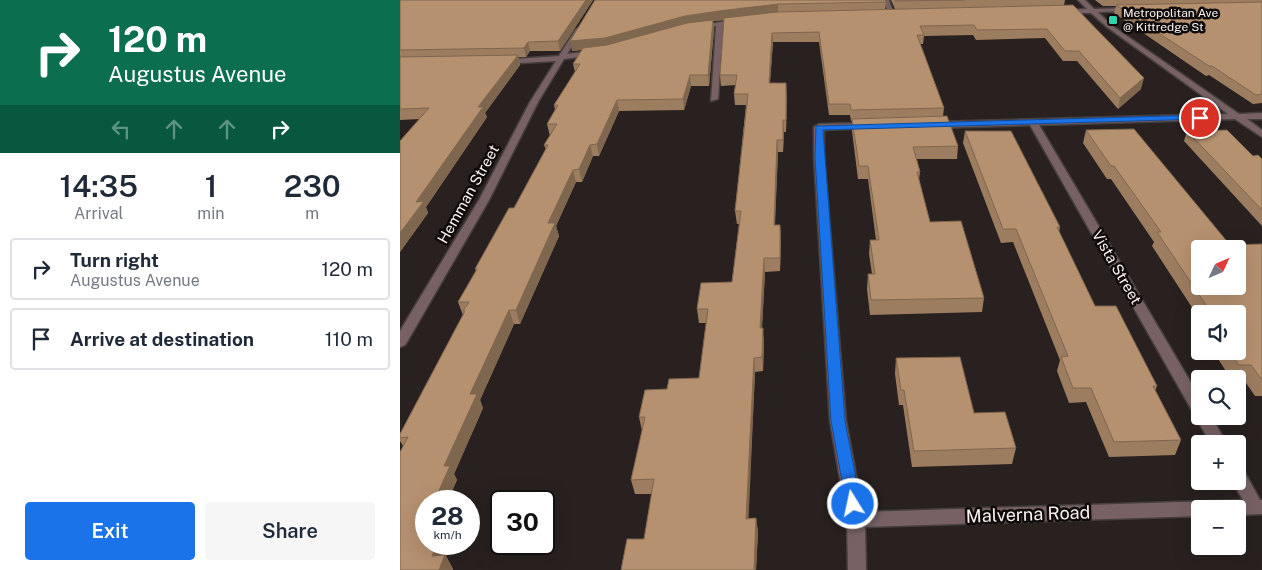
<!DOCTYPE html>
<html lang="en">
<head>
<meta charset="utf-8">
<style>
	:root { --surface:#fff; --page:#f6f6f7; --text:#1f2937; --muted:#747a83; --line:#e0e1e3; --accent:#1a73e8 }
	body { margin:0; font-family:"Public Sans",sans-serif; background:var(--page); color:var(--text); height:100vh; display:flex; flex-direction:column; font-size:19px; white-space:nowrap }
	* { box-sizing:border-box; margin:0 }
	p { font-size:16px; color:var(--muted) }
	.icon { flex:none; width:28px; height:28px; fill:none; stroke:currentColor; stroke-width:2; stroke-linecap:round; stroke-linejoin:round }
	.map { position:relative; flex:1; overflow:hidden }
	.panel { display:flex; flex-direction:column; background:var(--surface); width:400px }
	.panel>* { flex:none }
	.hud { background:#0b6e4f; color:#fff; overflow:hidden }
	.needle { width:32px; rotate:46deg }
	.buttons { position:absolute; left:791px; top:240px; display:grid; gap:10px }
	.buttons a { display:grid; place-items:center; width:55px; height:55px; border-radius:5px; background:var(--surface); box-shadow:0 5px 20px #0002; font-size:25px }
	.speed { position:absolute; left:15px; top:490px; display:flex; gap:10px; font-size:25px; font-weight:700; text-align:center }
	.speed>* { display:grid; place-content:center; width:65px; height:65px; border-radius:50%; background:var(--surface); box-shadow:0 5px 20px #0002; line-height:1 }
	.speed small { font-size:12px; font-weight:400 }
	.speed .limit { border:2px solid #111; border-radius:8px; background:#fff; color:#111 }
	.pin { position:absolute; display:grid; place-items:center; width:42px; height:42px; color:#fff; margin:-21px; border:2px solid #fff; border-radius:50%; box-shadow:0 1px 5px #0007 }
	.me { position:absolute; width:55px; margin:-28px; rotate:350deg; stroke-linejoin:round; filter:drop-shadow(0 0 4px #0008) }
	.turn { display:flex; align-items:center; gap:18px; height:105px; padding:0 25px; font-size:22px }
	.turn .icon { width:65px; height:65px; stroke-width:2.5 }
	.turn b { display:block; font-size:35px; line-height:42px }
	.lanes { display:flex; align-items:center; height:48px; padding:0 25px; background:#0003; justify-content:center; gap:25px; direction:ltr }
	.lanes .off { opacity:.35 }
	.eta { display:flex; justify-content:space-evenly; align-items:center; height:85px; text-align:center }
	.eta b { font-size:30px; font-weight:600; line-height:35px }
	.button { display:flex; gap:10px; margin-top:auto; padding:10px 25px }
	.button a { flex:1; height:58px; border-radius:5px; background:var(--accent); color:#fff; font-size:20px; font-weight:600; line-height:58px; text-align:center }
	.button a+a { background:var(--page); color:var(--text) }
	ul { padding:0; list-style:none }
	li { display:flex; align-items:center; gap:15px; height:62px; margin:0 10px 8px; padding:0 15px; border:2px solid var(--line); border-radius:5px }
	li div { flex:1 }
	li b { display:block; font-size:19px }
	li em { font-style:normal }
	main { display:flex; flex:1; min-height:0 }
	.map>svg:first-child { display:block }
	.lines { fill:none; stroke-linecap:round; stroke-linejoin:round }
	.minor-casing { stroke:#453f3d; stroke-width:3 }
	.minor { fill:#776164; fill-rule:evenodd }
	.wall { fill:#9d7d60 }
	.shaded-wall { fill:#7f664e }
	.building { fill:#b69170; stroke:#7f664e; fill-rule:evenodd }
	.route { fill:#1a73e8; stroke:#114b97 }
	.poi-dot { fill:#2ed4aa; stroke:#0f0b0a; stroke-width:2 }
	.labels { text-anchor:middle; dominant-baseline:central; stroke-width:5; stroke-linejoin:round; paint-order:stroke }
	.far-poi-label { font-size:12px; fill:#f9f4f2; stroke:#0f0b0a; text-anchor:start }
	.street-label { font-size:15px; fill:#f9f4f2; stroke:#0f0b0a }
	.near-street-label { font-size:18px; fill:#f9f4f2; stroke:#0f0b0a }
</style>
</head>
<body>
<main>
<section class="panel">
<div class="hud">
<div class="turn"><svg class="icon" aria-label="right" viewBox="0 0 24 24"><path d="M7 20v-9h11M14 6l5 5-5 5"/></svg><div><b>120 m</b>Augustus Avenue</div></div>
<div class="lanes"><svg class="icon off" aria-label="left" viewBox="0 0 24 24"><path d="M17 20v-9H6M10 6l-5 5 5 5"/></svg><svg class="icon off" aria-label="ahead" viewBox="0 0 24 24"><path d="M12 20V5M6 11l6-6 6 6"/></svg><svg class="icon off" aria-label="ahead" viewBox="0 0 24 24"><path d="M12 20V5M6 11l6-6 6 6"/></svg><svg class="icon" aria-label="right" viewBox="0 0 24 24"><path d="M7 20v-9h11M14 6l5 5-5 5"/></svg></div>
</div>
<div class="eta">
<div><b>14:35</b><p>Arrival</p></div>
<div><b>1</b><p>min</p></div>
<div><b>230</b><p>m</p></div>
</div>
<ul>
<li><svg class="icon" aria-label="right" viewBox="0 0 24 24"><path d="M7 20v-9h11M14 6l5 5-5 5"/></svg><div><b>Turn right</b><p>Augustus Avenue</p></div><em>120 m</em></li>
<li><svg class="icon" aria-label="arrive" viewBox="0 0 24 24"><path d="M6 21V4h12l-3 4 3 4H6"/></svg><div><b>Arrive at destination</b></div><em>110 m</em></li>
</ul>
<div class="button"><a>Exit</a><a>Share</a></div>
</section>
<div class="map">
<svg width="862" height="570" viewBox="0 0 862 570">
	<rect width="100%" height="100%" fill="#28211f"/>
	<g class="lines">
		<defs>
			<path id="minor" d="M483 0H489L494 16H490Z
				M678 0H685L694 9 732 8V10L730 11 698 12 711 25 839 114 862 113V119H847L862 130V137L835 119 639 125 800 398V416H811L827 444H811L630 125 535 128 530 125 535 122 828 114 707 27 691 13H661L660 12 663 10 687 9Z
				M340 18 342 19V21L323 25 318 99 311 101 316 26 299 29 296 27Z
				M178 28 182 30 167 54 194 51 198 53 194 55 164 59 138 102 89 200 7 342 5 345 0 347V331L79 200 130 102 156 61 102 64 98 62 102 60 159 56 176 29Z
				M467 123 470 124V128L424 130V157L446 421 463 512 843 500 832 481H838V469L844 471 860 500H862V514L838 515V509H800V516L465 527 466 570H448L447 520 430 421 414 157V127L419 124Z"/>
		</defs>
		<!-- minor casing -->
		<use href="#minor" class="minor-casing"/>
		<!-- minor -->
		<use href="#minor" class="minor"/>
	</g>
	<!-- wall -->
	<path class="wall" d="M0 0H193L160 51H130L126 57H118L120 65 85 113 87 117 26 207 28 213 0 252 19 119 0 120Z
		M195 0 486 2 485 9H495L491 0H665L664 5 741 89 718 109 677 61H663L645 38 576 40 573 35 524 36 523 44H520L544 108 543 116 558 146 557 159H517L520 172 519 180 530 222 584 298 582 312 470 315 467 289 468 274H472L469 254 470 240H476L468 179H458L452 131V121H451L450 115H429L419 42H373L370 83 387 94 386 132H384L383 152H378L375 225H380L381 238 380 271 365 272 362 328 364 342 363 371 355 372 348 518H356L358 532 356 570H221L244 539 252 494H235L231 480 242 431 239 417 267 389 299 378 306 323H299L297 309 332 282 339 224H337L335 211 346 105H335L334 94 336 85 321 86 320 75 324 20 313 21 314 29 309 86H291L284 110 219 111 199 156H193L182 182H176L156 226 159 236 120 324H114L80 400 83 408 54 474 57 480 26 544H51L46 556 53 569V570H0L3 446 0 441V434L63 315 58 302 76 271 75 269 114 208 146 150 144 145 150 136 147 124 155 110 154 105 175 72 173 64 182 50 172 51Z
		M695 0H862V103L853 104 809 75 806 76 714 13 716 6H703Z
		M686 130 830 245 862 244V396H855L844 380H838V379H831L813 351H838V314H800V332L792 320 795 312 752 246 754 242 711 179H707L683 143Z
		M565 131 660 227 659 232 695 306 757 386 755 391 781 440 775 455 709 457 686 402 669 403 657 371 660 360 613 242 601 243 563 143Z
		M787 131 862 159V226L784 141Z
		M496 358 574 413 616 448 612 464 512 467 503 405H499L495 374Z"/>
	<!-- shaded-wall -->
	<path class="shaded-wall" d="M186 0H193L160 51 158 41Z
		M378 4V13L313 21 314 29 309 86 308 75 207 47 172 51 170 41 285 16 319 11Z
		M372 33 373 42 369 94V83Z
		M128 42 130 51 126 57 124 48Z
		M118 55 120 65 85 113 87 117 26 207 28 213 0 252V233L16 202 78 107Z
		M290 75 291 86 284 110 283 99Z
		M744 78 741 89 718 109 720 98Z
		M386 83 387 94 386 132Z
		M217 100 219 111 199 156 197 144Z
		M383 120 384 132 383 152Z
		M377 140 378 152 374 238V225Z
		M190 145 193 156 182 182 179 169Z
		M173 170 176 182 156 226 159 236 120 324 116 310 148 223Z
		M380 225 381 238 380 271Z
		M364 258 365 272 361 342 360 328Z
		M109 310 114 324 80 400 83 408 54 474 57 480 48 501 37 495 44 466 70 394Z
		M363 328 364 342 363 371 362 357Z
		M354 358 355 372 348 533 346 519Z
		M59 494 62 501H55Z
		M356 518 358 532 356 570H354Z
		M37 544H51L46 556 53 569V570H39L32 556Z"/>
	<!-- building -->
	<path class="building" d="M0 0H186L158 41 128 42 124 48 0 50Z
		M195 0H485L486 2 378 4 319 11 285 16 205 38 170 41Z
		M495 0H565L496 1Z
		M862 2V94L856 95 812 66H809L716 5Z
		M673 5 744 78 720 98 679 51H665L647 29 577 30 574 25 520 26 524 35H517L544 108 451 110 450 104H429L419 32 372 33 369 83H386V120H383V140H377L374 225H380V258H364L360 328H363L362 357 354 358 346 519 356 518 354 570H221L227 539H244L254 479 231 480 245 417H239L245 390 267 389 269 379 299 378 308 309H297L301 283 332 282 341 211H335L348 94H334L337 75H320L324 18 378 12Z
		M313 20 308 75H290L283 99 217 100 197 144 190 145 179 169 173 170 148 223H155L116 310H109L70 394H77L44 466H50L37 495 59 494 55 501H26V544H37L32 556 45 555 39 570H0V452L8 437 0 438V434L65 311H63L69 302H58L77 269H75L109 208H114L148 145H144L157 124H147L158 105H154L180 64H173L183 48 207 45 287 23Z
		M118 55 78 107H83L16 202 24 201 0 233V141L29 108 0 109V57Z
		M547 116 558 146 513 147 520 172H517L530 222 561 221 584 298 471 300 468 274H475L470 240H479L468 166H459L452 119Z
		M734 129 830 245 862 244V380L851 365H839L829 351H838V314H804L798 306 806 305 757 232H761L714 166H711L686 130ZM800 249H838V286H800Z
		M827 130 853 156 858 155 862 159V210L787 131Z
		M565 131H611L660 227H657L695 306H716L757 386H753L781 440 714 442 691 388H673L661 357 668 356 616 229H603Z
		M560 357 574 413 605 412 616 448 514 451 504 390H501L496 358Z"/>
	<!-- route -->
	<path class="route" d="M800 115 805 118 803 119 423 130 445 421 461 504 458 508 453 510 447 508 431 421 415 157 416 126Z"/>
	<!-- markers -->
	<rect class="poi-dot" x="708" y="15" width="10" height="10" rx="2.5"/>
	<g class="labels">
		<!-- far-poi labels -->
		<g class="far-poi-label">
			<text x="723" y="13">Metropolitan Ave<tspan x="723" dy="14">@ Kittredge St</tspan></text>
		</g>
		<!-- street labels -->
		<g class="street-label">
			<text transform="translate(68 194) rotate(-61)">Hemman Street</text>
			<text transform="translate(717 267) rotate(60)">Vista Street</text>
		</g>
		<!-- near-street labels -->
		<g class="near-street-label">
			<text transform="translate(628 514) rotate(-2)">Malverna Road</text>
		</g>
	</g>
</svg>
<div class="buttons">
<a><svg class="needle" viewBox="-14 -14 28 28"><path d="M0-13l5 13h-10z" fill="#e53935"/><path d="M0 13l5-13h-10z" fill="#747a83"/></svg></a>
<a><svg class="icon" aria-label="sound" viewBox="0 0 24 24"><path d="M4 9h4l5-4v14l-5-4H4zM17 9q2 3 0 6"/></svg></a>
<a><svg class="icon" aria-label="search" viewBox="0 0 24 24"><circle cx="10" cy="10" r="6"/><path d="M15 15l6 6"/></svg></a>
<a>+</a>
<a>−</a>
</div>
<div class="speed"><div>28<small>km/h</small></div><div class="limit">30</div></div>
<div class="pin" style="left:800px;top:118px;background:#d93025"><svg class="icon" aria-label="arrive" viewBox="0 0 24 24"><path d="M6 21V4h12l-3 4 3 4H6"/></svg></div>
<svg class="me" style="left:453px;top:504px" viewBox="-20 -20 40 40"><circle r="17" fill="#1a73e8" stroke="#fff" stroke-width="3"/><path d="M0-11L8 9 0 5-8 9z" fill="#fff"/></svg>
</div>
</main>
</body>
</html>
